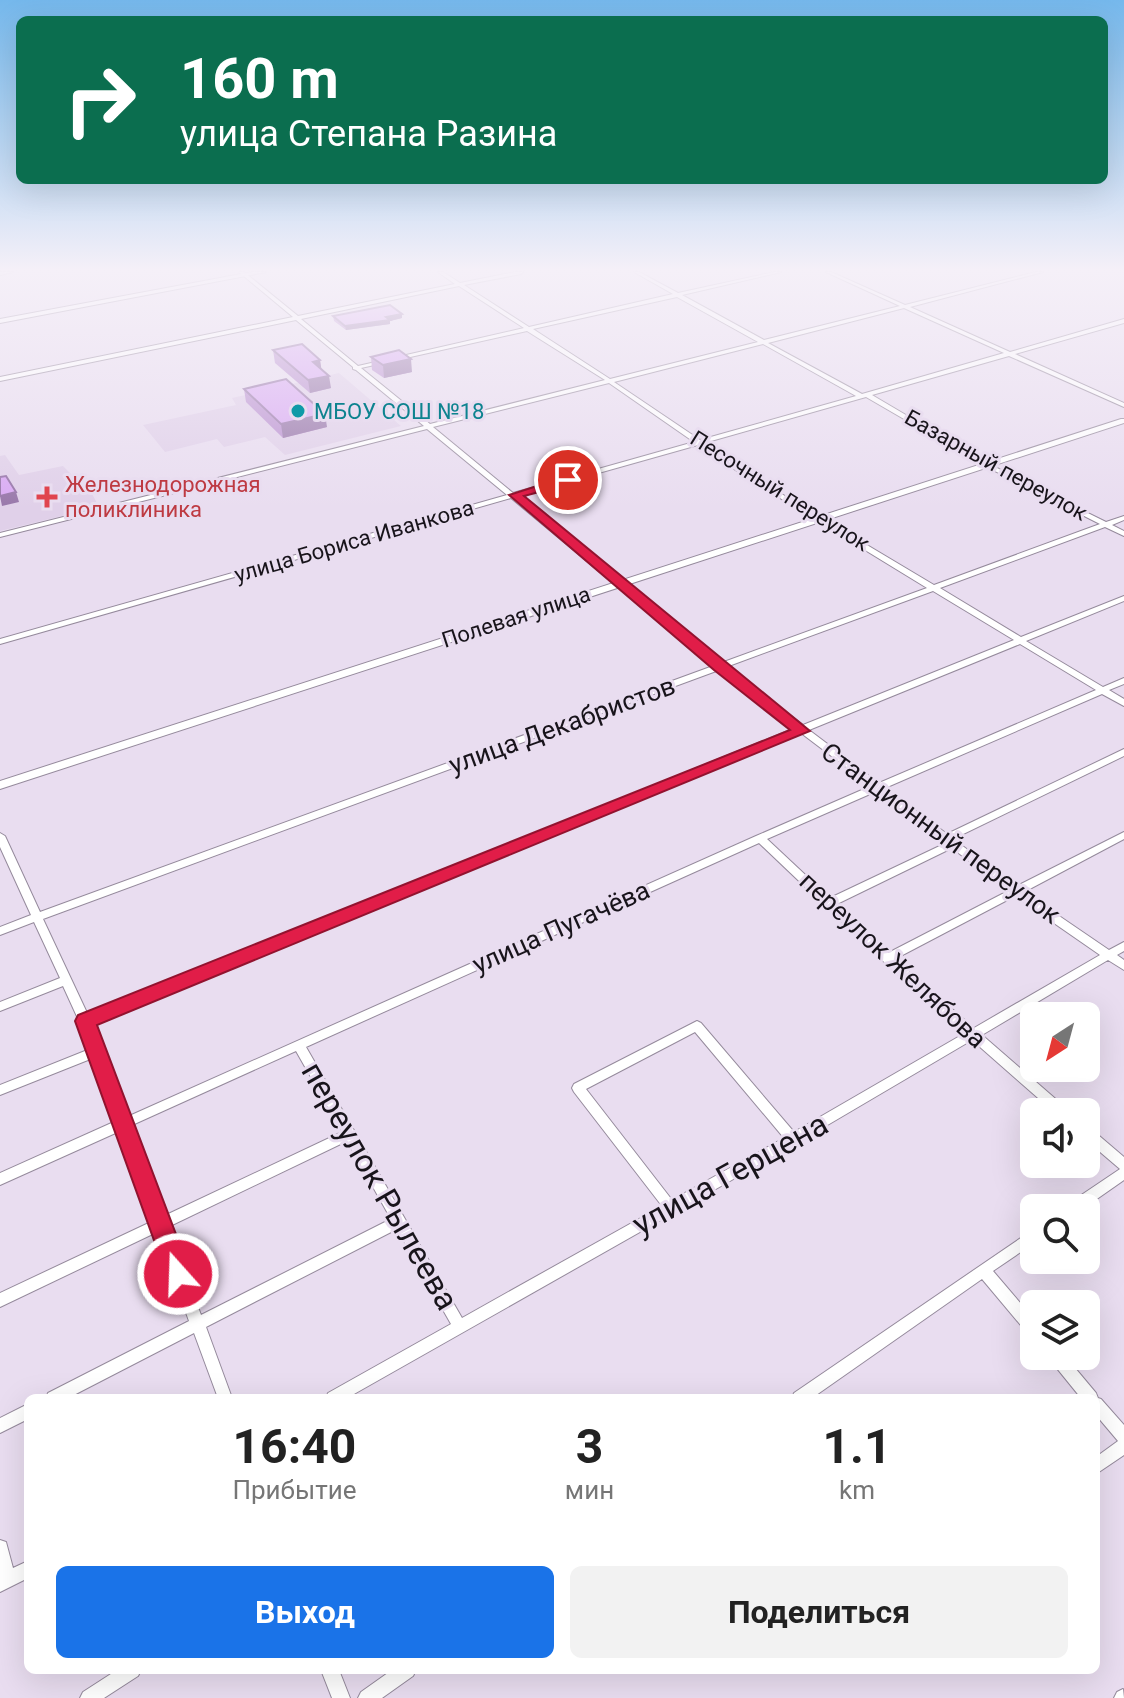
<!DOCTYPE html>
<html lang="ru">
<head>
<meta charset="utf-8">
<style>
	:root { --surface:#fff; --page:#f2f2f2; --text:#222; --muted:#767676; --accent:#1a73e8 }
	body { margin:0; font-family:Roboto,sans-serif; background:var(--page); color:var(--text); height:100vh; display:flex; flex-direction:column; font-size:30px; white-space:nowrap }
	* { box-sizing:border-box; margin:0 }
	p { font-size:26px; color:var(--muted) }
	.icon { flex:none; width:44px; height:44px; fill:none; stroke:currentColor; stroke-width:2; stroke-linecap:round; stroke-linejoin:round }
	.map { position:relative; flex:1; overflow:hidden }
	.panel { position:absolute; left:24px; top:1394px; width:1076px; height:280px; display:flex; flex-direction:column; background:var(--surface); border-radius:12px; box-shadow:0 8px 32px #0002 }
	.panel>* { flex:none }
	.hud { position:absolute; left:16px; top:16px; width:1092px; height:168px; border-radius:12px; box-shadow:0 8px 32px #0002; background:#0b6e4f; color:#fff; overflow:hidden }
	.needle { width:52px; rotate:216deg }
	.buttons { position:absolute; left:1020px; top:1002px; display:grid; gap:16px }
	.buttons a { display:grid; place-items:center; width:80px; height:80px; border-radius:12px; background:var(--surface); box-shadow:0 8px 32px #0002; font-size:40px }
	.pin { position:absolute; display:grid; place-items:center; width:68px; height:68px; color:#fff; margin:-34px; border:4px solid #fff; border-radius:50%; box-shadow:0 2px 8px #0007 }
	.me { position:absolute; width:88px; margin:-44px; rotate:340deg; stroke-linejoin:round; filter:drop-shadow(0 0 6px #0008) }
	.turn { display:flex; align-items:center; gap:28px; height:168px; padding:0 32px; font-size:36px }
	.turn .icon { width:104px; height:104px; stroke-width:2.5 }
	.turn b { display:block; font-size:56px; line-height:68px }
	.eta { display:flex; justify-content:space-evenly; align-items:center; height:136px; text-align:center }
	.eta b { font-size:48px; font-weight:700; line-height:56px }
	.button { display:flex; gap:16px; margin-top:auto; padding:16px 32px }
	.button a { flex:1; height:92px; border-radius:12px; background:var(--accent); color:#fff; font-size:32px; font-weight:700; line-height:92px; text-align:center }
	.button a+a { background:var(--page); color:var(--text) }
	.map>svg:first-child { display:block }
	.built { fill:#e0d0e9 }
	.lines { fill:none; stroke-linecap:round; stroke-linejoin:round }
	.minor-casing { stroke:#958a9c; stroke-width:2 }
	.tertiary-casing { stroke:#958a9c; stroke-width:2 }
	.secondary-casing { stroke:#958a9c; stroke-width:2 }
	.minor { fill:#fff; fill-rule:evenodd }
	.tertiary { fill:#fff; fill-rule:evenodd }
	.secondary { fill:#fff; fill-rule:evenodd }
	.wall { fill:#bb92d1 }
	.shaded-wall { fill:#9877aa }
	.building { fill:#d9aaf3; stroke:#9877aa; stroke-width:2 }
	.route { fill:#e11d48; stroke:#92132f; stroke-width:2 }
	.culture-dot { fill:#0f9aa8; stroke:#e9ddf0; stroke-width:3 }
	.health-dot { fill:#e0444e; stroke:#e9ddf0; stroke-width:3 }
	.labels { text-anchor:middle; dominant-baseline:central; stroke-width:6; stroke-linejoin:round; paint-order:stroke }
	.far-culture-label { font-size:22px; fill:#0d838f; stroke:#e9ddf0; text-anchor:start }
	.far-street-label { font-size:22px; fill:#18141b; stroke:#e9ddf0 }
	.far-health-label { font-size:22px; fill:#be3a42; stroke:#e9ddf0; text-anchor:start }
	.street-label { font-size:26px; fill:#18141b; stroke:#e9ddf0 }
	.near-street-label { font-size:32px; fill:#18141b; stroke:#e9ddf0 }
</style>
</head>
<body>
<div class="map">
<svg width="1124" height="1698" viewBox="0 0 1124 1698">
	<rect width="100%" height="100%" fill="#e9ddf0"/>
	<!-- built -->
	<path class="built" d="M339 373 401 426 285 455 265 437 224 447 217 439 165 452 143 425 236 405 232 398Z
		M5 455 19 475 63 466 72 475 91 479 88 486 99 507 0 531V456Z"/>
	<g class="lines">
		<defs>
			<path id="minor" d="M0 272H13L0 275Z
				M239 272H244L298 316 455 284 438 272H443L460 283 515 272H523L521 274 464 285 529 327 673 294 634 272H639L678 293 774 272H781L682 295 764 340 900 306 826 272H831L905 305 1036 272H1043L910 307 1010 352 1124 319V323L1015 354 1124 403V407L1009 356 872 395 989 464 1106 522 1124 516V520L1112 525 1124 531V536L1105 527 940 588 1021 637 1124 596V601L1026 641 1103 687 1124 678V684L1109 690 1124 699V706L1102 694 885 788 947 834 1124 749V756L953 839 1017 886 1124 832V839L1024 892 1109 950 1124 942V951L1117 955 1124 960V970L1108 960 982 1035 1066 1108 1068 1112H1054L972 1040 797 1143 347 1398H326L328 1393 451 1324 397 1229 206 1327 232 1398H218L194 1333 68 1398H46L48 1393 189 1321 157 1232 0 1307V1293L153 1221 120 1131 0 1185V1173L116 1121 93 1058 0 1095V1085L90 1049 79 1021 63 986 0 1011V1002L60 978 34 922 0 935V927L31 915 0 847V833L5 836 40 912 713 666 511 498 0 644V639L507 495 427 429 0 537V533L424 426 356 370 353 369V367L296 320 0 381V377L293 317ZM459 286 524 328 358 366 301 319ZM677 297 758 342 610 379 533 329ZM904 308 1004 353 862 394 768 343ZM527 331 605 380 430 424 361 368ZM763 344 856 396 700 440 614 382ZM609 383 694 442 513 493 433 427ZM866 397 985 466 1100 524 934 585 753 477 704 443ZM698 445 749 479 927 588 721 663 517 496ZM933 591 1014 640 803 725 726 667ZM1020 644 1096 690 879 783 809 730ZM719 670 795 728 88 1015 43 919ZM801 733 871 786 756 836 127 1117 92 1023ZM877 791 946 843 830 898 767 839ZM759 843 883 961 965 1033 794 1132 701 1023 697 1021 574 1084 572 1088 574 1092 662 1206 462 1318 306 1047ZM952 848 1008 891 888 953 837 904ZM1015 896 1100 955 974 1028 895 959ZM695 1032 784 1138 672 1200 586 1089ZM296 1051 342 1132 164 1216 130 1126ZM347 1141 391 1219 201 1315 168 1227Z
				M1086 1127 1090 1128 1124 1157V1180L1084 1208H1066L1068 1204 1120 1169 1086 1140Z
				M1034 1229V1243L993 1271 1034 1319V1337L1029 1335 982 1279 812 1398H792L794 1393Z
				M1049 1356H1065L1096 1393 1098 1398 1101 1399 1124 1425V1455L1096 1474V1457L1118 1441 1096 1415V1398H1081L1051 1361Z
				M28 1404V1419L0 1433V1418Z
				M0 1540 6 1542 13 1568 28 1561V1578L0 1592Z
				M117 1670H141L138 1676 104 1698H80L83 1692Z
				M321 1670H339L350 1698H332Z
				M392 1670H416L413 1676 382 1698H358L361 1692Z
				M1123 1689 1124 1698H1114L1117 1692Z"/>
			<path id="tertiary" d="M1121 419H1124V423L0 789V781Z"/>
			<path id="secondary" d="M252 272H266L0 323V319Z"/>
		</defs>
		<!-- minor casing -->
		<use href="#minor" class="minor-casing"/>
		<!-- tertiary casing -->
		<use href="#tertiary" class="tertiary-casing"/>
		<!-- secondary casing -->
		<use href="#secondary" class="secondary-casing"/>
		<!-- minor -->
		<use href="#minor" class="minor"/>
		<!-- tertiary -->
		<use href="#tertiary" class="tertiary"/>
		<!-- secondary -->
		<use href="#secondary" class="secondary"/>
	</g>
	<!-- wall -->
	<path class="wall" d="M402 314V318L390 321V324L346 330 334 321 333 316Z
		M273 350 320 360 321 369 331 388 310 393 275 363Z
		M371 357 412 372 384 378 372 370Z
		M244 389 327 427 283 438 246 402Z"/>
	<!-- shaded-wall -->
	<path class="shaded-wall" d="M402 314V318L390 321V324L346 330 345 326Z
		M411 359 412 372 384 378 383 365Z
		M320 360 322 373 313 362Z
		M329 376 331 388 310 393 308 380Z
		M325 414 327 427 283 438 281 424Z
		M16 492 19 502 2 506 0 496Z"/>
	<!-- building -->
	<path class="building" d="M390 305 402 314 386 317 390 320 345 326 333 316Z
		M302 344 320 360 313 362 329 376 308 380 273 350Z
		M399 350 411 359 383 365 371 357Z
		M286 379 325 414 281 424 244 389Z
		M6 476 16 492 0 496V477Z"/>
	<!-- sky -->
	<linearGradient id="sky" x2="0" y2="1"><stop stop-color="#75b8ec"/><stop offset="0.53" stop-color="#f5f0f8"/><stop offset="1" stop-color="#f5f0f8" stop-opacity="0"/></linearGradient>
	<rect width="1124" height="509" fill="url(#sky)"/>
	<!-- route -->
	<path class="route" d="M568 476 573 477V483L524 496 810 731 97 1025 191 1274 187 1282 178 1286 169 1282 75 1021 78 1015 790 730 714 670 509 495Z"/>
	<!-- markers -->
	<circle class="culture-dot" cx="298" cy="411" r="8"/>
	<path class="health-dot" d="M43 485h8v8h8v8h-8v8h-8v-8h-8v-8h8z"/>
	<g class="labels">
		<!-- far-culture labels -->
		<g class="far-culture-label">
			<text x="314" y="411">МБОУ СОШ №18</text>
		</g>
		<!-- far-street labels -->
		<g class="far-street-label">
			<text transform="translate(996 465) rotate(29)">Базарный переулок</text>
			<text transform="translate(780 491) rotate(32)">Песочный переулок</text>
			<text transform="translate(354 541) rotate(-16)">улица Бориса Иванкова</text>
			<text transform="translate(516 617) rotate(-18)">Полевая улица</text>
		</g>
		<!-- far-health labels -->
		<g class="far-health-label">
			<text x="65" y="484">Железнодорожная<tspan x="65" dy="25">поликлиника</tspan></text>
		</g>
		<!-- street labels -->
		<g class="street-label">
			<text transform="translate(562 725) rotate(-20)">улица Декабристов</text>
			<text transform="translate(941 833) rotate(36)">Станционный переулок</text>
			<text transform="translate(561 927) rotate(-24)">улица Пугачёва</text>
			<text transform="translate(893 960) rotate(43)">переулок Желябова</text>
		</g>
		<!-- near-street labels -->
		<g class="near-street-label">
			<text transform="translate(730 1174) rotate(-29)">улица Герцена</text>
			<text transform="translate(380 1186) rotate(60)">переулок Рылеева</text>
		</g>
	</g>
</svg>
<div class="buttons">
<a><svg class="needle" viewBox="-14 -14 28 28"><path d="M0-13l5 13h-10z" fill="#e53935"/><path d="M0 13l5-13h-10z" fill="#767676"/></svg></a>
<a><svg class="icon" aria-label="sound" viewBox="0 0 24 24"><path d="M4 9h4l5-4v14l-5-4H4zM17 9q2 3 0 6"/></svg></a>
<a><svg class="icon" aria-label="search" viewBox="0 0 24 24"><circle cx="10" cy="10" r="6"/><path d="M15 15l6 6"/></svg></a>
<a><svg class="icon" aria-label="layers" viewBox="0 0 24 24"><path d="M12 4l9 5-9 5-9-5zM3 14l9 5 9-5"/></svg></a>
</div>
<div class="pin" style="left:568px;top:480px;background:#d93025"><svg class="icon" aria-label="arrive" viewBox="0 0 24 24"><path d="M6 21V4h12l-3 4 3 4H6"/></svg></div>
<svg class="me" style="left:178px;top:1274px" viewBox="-20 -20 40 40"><circle r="17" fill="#e11d48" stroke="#fff" stroke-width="3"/><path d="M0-11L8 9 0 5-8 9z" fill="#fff"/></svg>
<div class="hud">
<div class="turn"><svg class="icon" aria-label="right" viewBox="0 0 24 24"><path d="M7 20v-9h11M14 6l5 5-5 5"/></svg><div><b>160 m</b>улица Степана Разина</div></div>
</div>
<section class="panel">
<div class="eta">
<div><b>16:40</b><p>Прибытие</p></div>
<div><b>3</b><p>мин</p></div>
<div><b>1.1</b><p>km</p></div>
</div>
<div class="button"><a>Выход</a><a>Поделиться</a></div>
</section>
</div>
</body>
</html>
